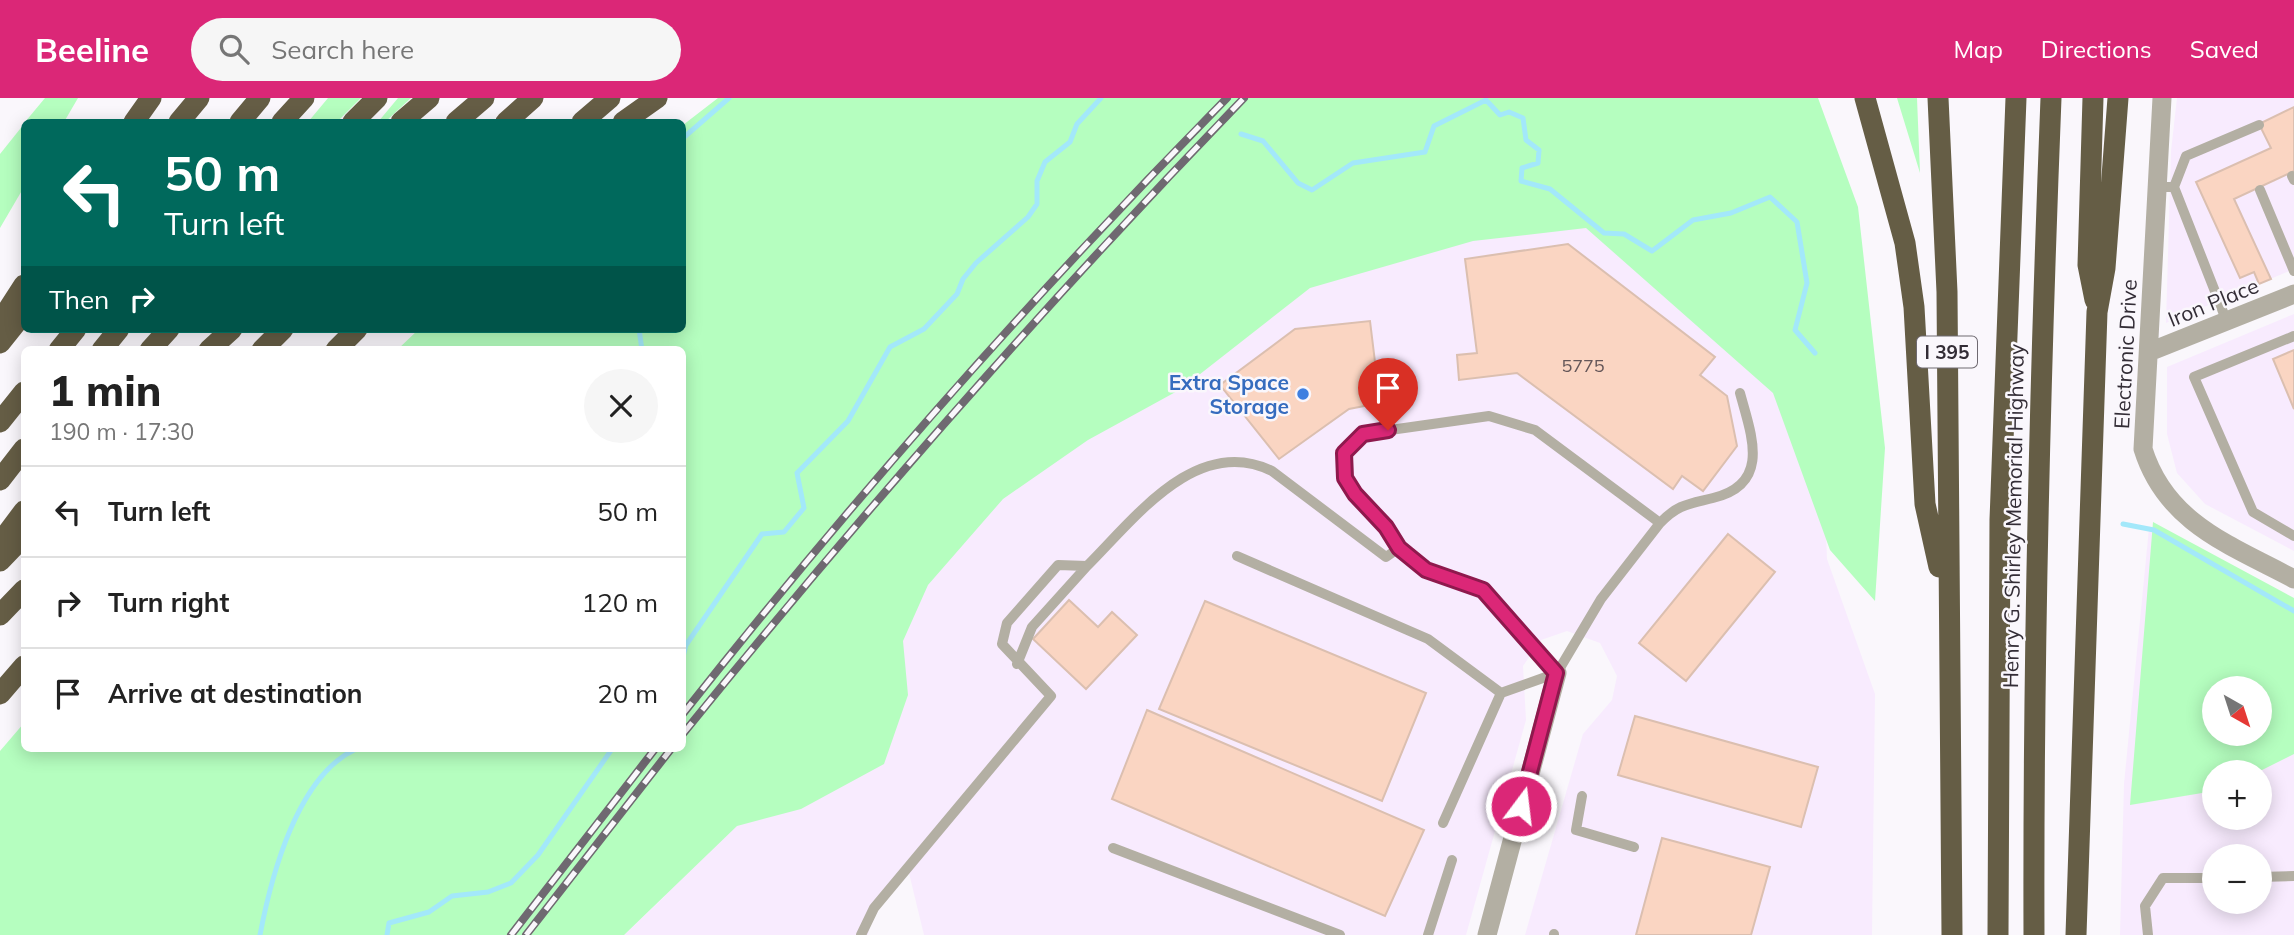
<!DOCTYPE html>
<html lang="en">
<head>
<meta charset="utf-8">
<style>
	:root { --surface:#fff; --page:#f6f6f6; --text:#222; --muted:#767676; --line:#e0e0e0; --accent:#db2777 }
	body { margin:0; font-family:Mulish,sans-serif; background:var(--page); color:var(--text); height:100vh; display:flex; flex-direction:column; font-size:26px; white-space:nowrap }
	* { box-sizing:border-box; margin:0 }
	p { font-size:23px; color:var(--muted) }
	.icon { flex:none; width:38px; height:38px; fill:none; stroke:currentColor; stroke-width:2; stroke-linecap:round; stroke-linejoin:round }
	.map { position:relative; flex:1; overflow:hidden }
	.details { position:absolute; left:21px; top:248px; width:665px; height:406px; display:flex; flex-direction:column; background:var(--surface); border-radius:10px; box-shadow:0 4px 18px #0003 }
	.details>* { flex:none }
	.top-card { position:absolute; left:21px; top:21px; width:665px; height:214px; border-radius:10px; box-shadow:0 4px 18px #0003; background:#00695c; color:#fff; overflow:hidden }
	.needle { width:46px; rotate:141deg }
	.fabs { position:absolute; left:2202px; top:578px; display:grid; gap:14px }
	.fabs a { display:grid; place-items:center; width:70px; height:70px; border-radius:50%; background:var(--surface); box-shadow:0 4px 18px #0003; font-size:35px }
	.pin { position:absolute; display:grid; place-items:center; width:60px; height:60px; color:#fff; margin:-72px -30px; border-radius:50% 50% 50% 0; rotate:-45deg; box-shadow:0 0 7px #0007 }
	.pin .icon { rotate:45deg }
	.me { position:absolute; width:77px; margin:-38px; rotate:15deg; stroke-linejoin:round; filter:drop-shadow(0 0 5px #0008) }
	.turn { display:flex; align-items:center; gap:24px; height:147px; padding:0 28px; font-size:32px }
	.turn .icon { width:91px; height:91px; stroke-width:2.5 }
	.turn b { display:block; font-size:49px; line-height:60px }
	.then { display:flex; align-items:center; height:66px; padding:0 28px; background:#0003; gap:14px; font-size:26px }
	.round { display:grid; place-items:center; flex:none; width:74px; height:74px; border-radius:37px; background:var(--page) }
	.summary { display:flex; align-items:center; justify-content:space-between; height:119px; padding:0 28px }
	h1 { font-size:42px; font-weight:800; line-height:52px }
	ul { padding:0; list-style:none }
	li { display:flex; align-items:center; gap:21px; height:91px; padding:0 28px; border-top:2px solid var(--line) }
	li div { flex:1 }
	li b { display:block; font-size:26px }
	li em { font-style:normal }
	header { display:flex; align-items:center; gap:42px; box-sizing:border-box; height:98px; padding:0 35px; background:var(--accent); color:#fff }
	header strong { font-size:33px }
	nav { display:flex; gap:38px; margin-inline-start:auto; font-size:24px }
	.search { width:490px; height:63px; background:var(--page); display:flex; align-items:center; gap:18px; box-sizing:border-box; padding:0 24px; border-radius:38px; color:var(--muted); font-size:26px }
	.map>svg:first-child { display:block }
	.built { fill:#f8ebfe; fill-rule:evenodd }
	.green { fill:#b5febf; fill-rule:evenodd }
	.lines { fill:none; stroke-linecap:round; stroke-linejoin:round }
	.stream { stroke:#a3e8fa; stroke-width:5 }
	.building { fill:#fad5c2; stroke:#dbbfb0; stroke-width:2 }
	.lane { stroke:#b3afa3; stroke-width:10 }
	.street { stroke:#b3afa3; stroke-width:19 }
	.highway { stroke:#655d45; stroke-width:21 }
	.rail-casing { stroke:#6f6971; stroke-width:8 }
	.rail { stroke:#faf7fc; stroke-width:5; stroke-dasharray:16; stroke-linecap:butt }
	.route-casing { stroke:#8e194d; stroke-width:18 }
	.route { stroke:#db2777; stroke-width:12 }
	.shop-dot { fill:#3f7fe0; stroke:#faf7fc; stroke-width:2.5 }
	.labels { text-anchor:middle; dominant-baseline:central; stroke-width:5; stroke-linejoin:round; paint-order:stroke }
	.number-label { font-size:18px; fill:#655759 }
	.shield { fill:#faf7fc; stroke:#6f6a71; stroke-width:2 }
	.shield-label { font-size:19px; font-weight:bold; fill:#332d36 }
	.street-label { font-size:21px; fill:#332d36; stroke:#faf7fc }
	.shop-label { font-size:21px; font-weight:bold; fill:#366cbe; stroke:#faf7fc; text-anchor:end }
</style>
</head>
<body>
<header>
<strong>Beeline</strong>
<div class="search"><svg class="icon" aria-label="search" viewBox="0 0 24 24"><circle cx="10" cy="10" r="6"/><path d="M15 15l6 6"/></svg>Search here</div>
<nav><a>Map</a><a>Directions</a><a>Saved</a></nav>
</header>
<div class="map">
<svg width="2294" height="837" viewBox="0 0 2294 837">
	<rect width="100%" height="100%" fill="#faf7fc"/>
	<!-- built -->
	<path class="built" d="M1772 0 1824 391 1827 461 1875 596 1872 837H1525L1583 636 1612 602 1617 578 1600 545 1567 533 1541 542 1523 568 1526 622 1466 837H924L908 771 872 820 868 837H624L663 800 1202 127Z
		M2177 0H2294V171L2166 225 2171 53Z
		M2294 216V453L2205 406 2177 375 2167 336V269Z
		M2149 430 2294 508V837H2120L2124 686ZM2214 590H2259V635H2214ZM2214 674H2259V719H2214ZM2214 758H2259V803H2214Z"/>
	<!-- green -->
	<path class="green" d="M45 0H78L64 24H25Z
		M328 0H361L337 24H308Z
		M398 0H411L385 24H378Z
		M718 0H1818L1858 109 1885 350 1875 503 1830 452 1773 295 1586 130 1473 143 1310 190 1181 291 1088 342 1003 401 928 487 903 543 908 597 884 666 801 711 737 728 624 837H0V653L24 625V651H682V252H397L419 231H682L683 27Z
		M1897 0H1917L1920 75Z
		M24 26V89L0 130V56Z
		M2153 424 2294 500V656L2258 674H2214V693L2130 707ZM2214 590H2259V635H2214Z"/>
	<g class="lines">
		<!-- stream -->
		<path class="stream" d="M1241 36 1263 43 1298 85 1312 92 1353 65 1425 54 1434 28 1486 2 1500 17 1509 14 1523 20 1526 42 1539 52 1538 65 1522 70 1521 83 1550 91 1604 135 1624 136 1652 153 1693 122 1731 115 1770 99 1797 124 1807 185 1795 232 1815 255
			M682 41 729 0
			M639 231 642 252
			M2123 426 2154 432 2294 513
			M682 563 686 547 762 436 784 434 804 410 797 375 848 323 890 249 924 231 957 196 963 181 976 165 1028 119 1037 106V83L1045 64 1070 44 1077 26 1101 0
			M260 837C271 779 297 678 356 651
			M387 837 389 825 429 814 452 798 488 794 511 785 538 757 612 651"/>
	</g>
	<!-- building -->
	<path class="building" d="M2294 9V73L2234 101 2271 181 2259 186 2254 174 2240 180 2196 84 2271 50 2259 26Z
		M1568 146 1715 259 1700 277 1727 298 1737 348 1703 393 1682 378 1673 391 1517 275 1459 282 1457 257 1477 255 1465 161Z
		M1370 223 1380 305 1349 311 1279 361 1220 287 1295 231Z
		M2294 252V311L2273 261Z
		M1728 436 1775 474 1686 583 1639 545Z
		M1069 502 1098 529 1112 514 1137 537 1086 591 1033 541Z
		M1205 503 1426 595 1382 703 1159 611Z
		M1147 612 1424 732 1385 818 1112 701Z
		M1635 618 1818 669 1801 729 1618 677Z
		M1662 740 1770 769 1751 837H1636Z"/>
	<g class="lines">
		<!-- lane -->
		<path class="lane" d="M2292 78 2294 82
			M2156 89H2174L2227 224
			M2174 89 2186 58 2259 27
			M2260 92 2294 173
			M2294 238 2194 279 2253 414 2294 438
			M1660 425C1678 406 1689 406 1713 400 1772 386 1751 336 1740 295
			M1237 458 1428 541 1501 595
			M1017 566 1032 529 1087 468
			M1582 698 1576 732 1634 749
			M1443 725 1501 595 1557 575 1601 501 1660 425 1535 332 1489 318 1362 336 1344 355 1345 380 1355 396 1386 429 1399 450 1426 472 1483 492 1557 575
			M1113 750 1340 837
			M2259 779 2294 778
			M861 837 874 810 1051 598 1002 546 1007 525 1058 467 1087 468C1135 420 1197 336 1272 373L1386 459 1399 450
			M1428 837 1452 762
			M1554 837V836
			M2148 837 2145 808 2163 780H2214"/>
		<!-- street -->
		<path class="street" d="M2162 0 2143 351C2166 425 2230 447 2294 481
			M2149 254 2294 196
			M1487 837 1557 575"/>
		<!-- highway -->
		<path class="highway" d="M1865 0 1905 145 1914 209 1925 406 1939 469
			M1938 0 1947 194 1952 837
			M2093 0 2088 167 2095 202
			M134 24 151 0
			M179 24 199 0
			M240 24 260 0
			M282 24 304 0
			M353 24 377 0
			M401 24 429 0
			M456 24 484 0
			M506 24 533 0
			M582 24 610 0
			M623 24 657 0
			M0 224 24 187
			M0 245 24 215
			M59 252 76 231
			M102 252 119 231
			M150 252 169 231
			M209 252 232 231
			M262 252 283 231
			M336 252 357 231
			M0 324 24 294
			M0 382 24 351
			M0 445 24 413
			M0 463 24 438
			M0 517 24 492
			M0 596 24 568
			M1998 837 2000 422 2016 0
			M2034 837C2033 558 2040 279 2051 0
			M2076 837 2097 214 2105 170 2118 0"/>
		<defs>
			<path id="rail" d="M682 617C852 402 1035 195 1227 0
				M682 637C861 416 1047 204 1244 0
				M511 837 655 651
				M526 837 671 651"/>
		</defs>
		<!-- rail casing -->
		<use href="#rail" class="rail-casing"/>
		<!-- rail -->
		<use href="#rail" class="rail"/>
	</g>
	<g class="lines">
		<defs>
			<path id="route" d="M1388 332 1363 336 1344 355 1345 380 1355 396 1386 429 1399 450 1426 472 1483 492 1556 575 1521 708"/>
		</defs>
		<!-- route casing -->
		<use href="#route" class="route-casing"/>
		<!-- route -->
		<use href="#route" class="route"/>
	</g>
	<!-- markers -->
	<circle class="shop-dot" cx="1303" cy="296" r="7"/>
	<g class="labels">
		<!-- number labels -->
		<g class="number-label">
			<text x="1583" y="267">5775</text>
		</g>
		<!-- shield labels -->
		<rect class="shield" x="1917" y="238.5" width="60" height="31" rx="5"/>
		<g class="shield-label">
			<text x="1947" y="254">I 395</text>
		</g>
		<!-- street labels -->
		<g class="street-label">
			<text transform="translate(2213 204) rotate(-22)">Iron Place</text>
			<text transform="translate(2125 256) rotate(-87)">Electronic Drive</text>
			<text transform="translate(2013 418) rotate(-89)">Henry G. Shirley Memorial Highway</text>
		</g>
		<!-- shop labels -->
		<g class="shop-label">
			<text x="1289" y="284">Extra Space<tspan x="1289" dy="24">Storage</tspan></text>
		</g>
	</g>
</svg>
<div class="fabs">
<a><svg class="needle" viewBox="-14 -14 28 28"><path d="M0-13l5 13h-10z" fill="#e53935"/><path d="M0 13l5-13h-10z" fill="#767676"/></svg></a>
<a>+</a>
<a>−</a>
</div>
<div class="pin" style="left:1388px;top:332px;background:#d93025"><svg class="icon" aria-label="arrive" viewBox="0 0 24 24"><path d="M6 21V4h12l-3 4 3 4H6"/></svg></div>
<svg class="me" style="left:1521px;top:708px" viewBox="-20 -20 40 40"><circle r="17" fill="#db2777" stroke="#fff" stroke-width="3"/><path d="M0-11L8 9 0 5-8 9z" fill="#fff"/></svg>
<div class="top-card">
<div class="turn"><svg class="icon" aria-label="left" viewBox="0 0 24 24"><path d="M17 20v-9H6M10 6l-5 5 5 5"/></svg><div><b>50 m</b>Turn left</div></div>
<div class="then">Then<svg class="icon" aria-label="right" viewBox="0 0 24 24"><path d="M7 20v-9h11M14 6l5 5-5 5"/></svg></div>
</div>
<section class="details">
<div class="summary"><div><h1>1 min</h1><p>190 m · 17:30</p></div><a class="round"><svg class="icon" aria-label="close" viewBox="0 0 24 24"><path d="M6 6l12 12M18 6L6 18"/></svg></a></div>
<ul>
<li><svg class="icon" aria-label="left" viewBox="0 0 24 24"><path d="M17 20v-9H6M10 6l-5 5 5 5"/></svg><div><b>Turn left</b></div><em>50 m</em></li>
<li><svg class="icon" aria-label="right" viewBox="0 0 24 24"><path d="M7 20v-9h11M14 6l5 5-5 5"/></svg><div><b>Turn right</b></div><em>120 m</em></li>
<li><svg class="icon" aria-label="arrive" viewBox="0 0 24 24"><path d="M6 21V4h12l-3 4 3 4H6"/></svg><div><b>Arrive at destination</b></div><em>20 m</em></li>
</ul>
</section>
</div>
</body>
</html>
